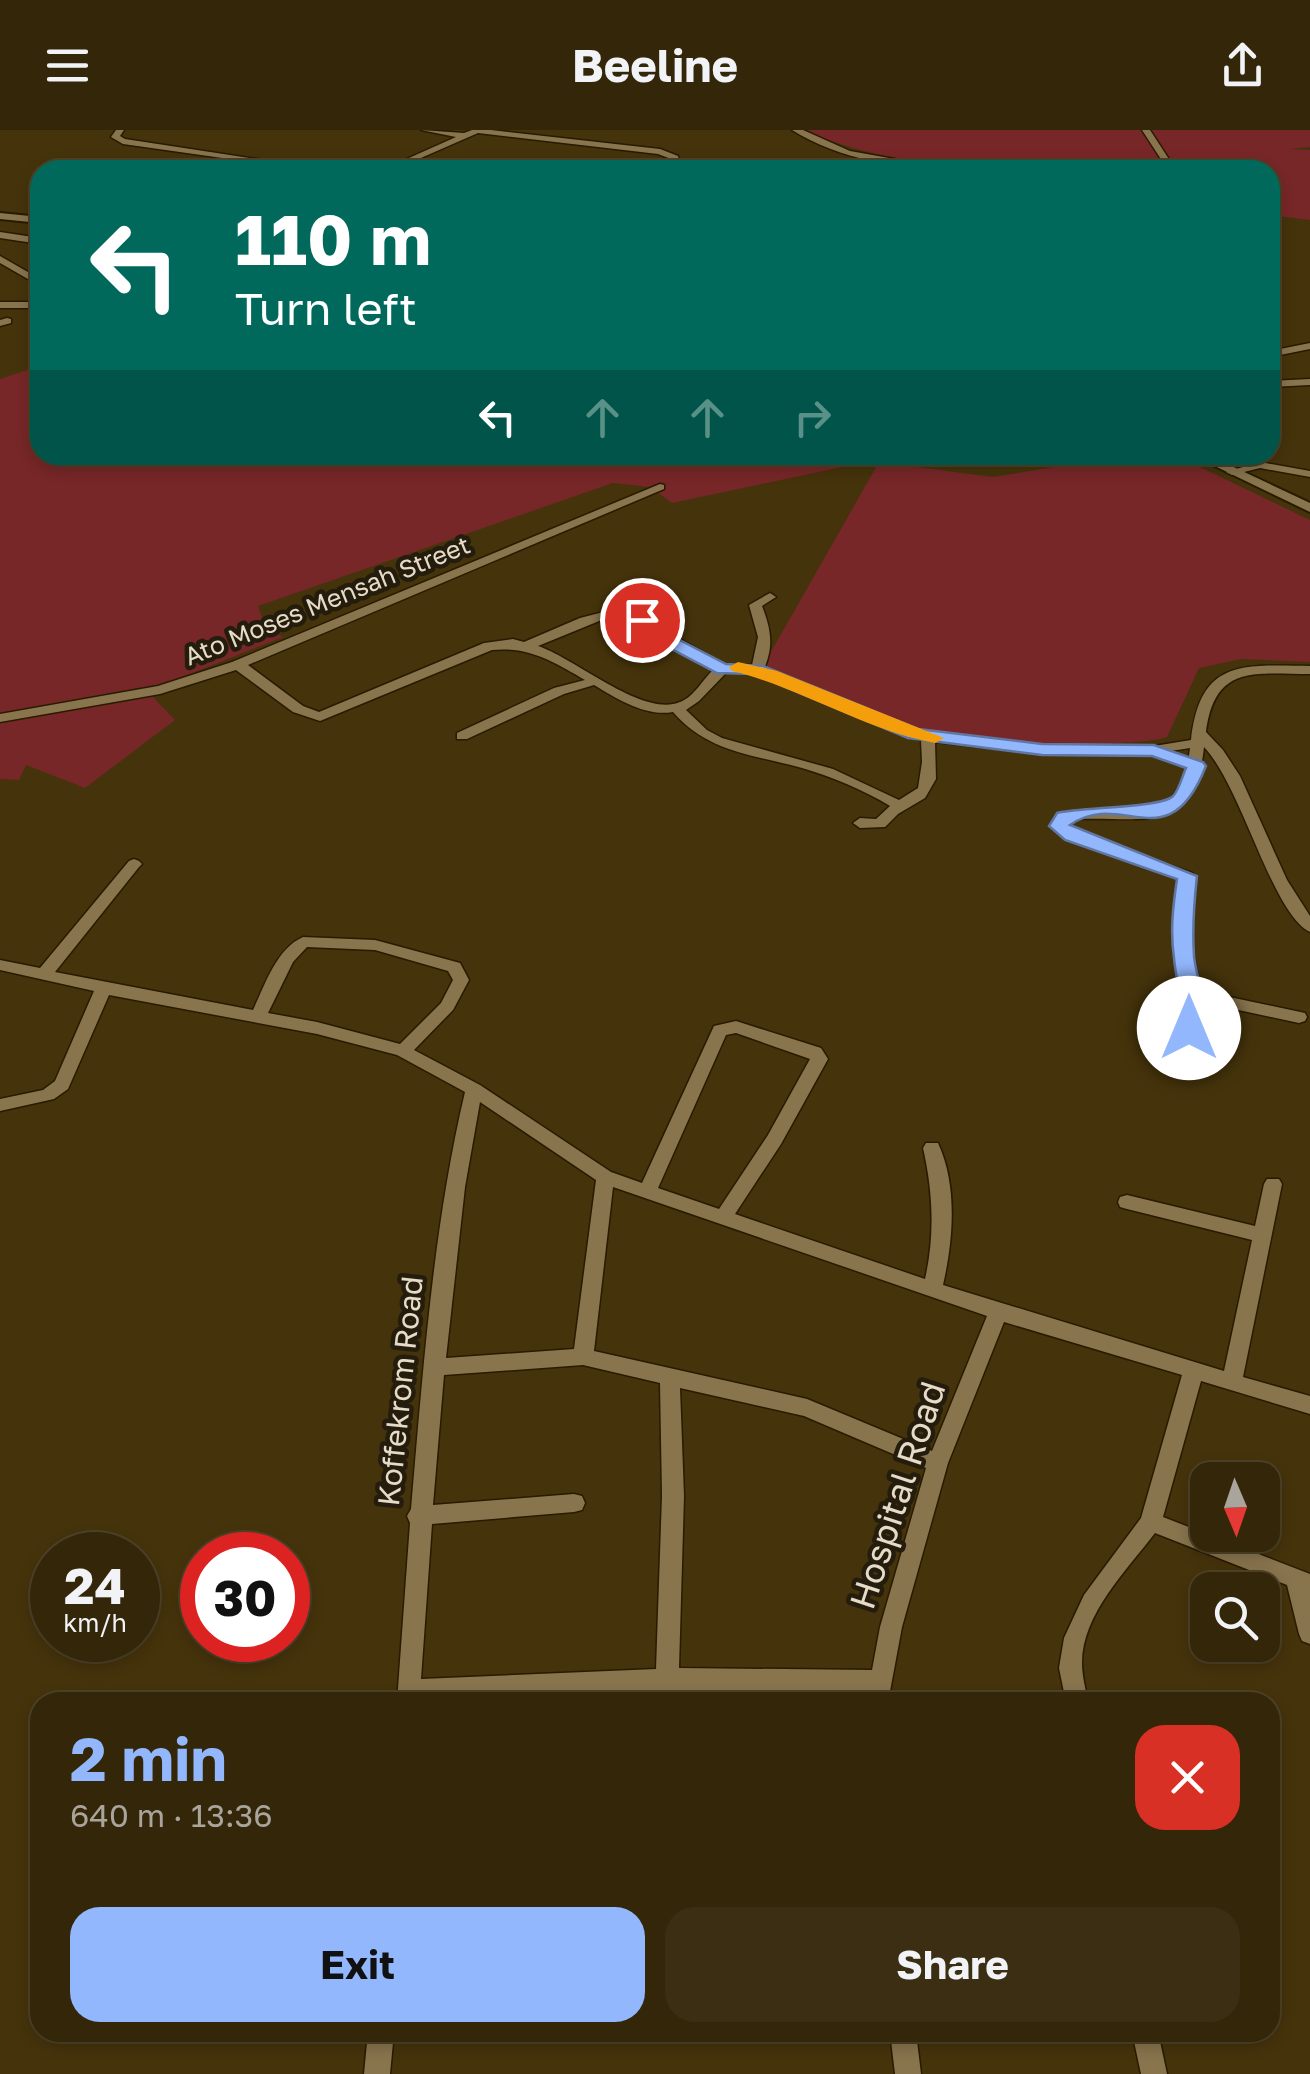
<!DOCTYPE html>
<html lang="en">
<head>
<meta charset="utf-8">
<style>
	:root { --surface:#342608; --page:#3c2e12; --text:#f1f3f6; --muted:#a9a59c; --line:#4e4329; --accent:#93b7fd }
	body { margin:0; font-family:"Golos Text",sans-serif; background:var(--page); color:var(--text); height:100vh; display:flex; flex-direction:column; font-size:38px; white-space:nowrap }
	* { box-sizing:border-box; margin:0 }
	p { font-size:32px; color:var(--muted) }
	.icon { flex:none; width:55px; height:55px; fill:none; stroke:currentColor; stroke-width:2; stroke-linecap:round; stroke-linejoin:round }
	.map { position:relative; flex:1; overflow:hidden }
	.details { position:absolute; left:30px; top:1562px; width:1250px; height:350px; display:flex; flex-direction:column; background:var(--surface); border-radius:30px; box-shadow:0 5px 15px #0003,0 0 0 2px var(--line) }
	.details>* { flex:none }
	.hud { position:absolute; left:30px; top:30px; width:1250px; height:305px; border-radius:30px; box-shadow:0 5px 15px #0003,0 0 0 2px var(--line); background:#00695c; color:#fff; overflow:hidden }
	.needle { width:65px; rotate:178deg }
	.controls { position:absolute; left:1190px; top:1332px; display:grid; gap:20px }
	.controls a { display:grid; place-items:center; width:90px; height:90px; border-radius:20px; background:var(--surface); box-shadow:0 5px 15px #0003,0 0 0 2px var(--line); font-size:50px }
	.speed { position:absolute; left:30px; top:1402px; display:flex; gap:20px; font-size:50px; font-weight:700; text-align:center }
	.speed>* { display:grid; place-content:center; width:130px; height:130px; border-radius:50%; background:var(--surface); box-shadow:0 5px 15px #0003,0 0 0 2px var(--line); line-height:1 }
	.speed small { font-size:25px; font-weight:400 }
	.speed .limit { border:15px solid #d22; background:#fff; color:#111 }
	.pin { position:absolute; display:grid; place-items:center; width:85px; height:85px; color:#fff; margin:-42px; border:5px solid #fff; border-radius:50%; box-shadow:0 2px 10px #0007 }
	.me { position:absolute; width:110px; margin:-55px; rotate:0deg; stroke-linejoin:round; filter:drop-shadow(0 0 8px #0008) }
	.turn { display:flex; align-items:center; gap:35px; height:210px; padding:0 40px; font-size:45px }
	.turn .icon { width:130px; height:130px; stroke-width:2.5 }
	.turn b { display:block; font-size:70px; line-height:85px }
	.lanes { display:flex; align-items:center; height:95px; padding:0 40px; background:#0003; justify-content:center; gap:50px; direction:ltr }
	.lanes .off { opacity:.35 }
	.round { display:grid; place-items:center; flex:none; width:105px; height:105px; border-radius:30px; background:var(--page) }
	.head { display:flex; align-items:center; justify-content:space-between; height:170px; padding:0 40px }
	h1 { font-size:60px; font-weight:700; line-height:75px; color:var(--accent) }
	.action { display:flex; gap:20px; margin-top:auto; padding:20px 40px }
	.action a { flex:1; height:115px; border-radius:30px; background:var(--accent); color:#111; font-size:40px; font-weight:700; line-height:115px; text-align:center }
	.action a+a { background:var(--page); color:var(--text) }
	header { display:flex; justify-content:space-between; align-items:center; height:130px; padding:0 40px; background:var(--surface); font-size:45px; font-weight:700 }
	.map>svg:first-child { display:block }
	.green { fill:#772728 }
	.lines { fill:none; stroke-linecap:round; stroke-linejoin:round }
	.minor-casing { stroke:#281b00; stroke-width:3 }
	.tertiary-casing { stroke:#281b00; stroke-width:4 }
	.minor { fill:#88744d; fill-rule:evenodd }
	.tertiary { fill:#88744d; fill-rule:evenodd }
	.route { fill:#93b7fd; stroke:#6077a4; stroke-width:2.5 }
	.slow { fill:#f59e0b }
	.labels { text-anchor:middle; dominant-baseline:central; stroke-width:9; stroke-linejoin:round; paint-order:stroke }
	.far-street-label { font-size:25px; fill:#e6dbc6; stroke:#241c0c }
	.street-label { font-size:30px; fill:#e6dbc6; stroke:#241c0c }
	.near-street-label { font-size:35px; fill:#e6dbc6; stroke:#241c0c }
</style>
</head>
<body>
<header><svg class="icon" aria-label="menu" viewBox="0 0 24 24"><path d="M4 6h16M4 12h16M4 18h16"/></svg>Beeline<svg class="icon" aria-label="share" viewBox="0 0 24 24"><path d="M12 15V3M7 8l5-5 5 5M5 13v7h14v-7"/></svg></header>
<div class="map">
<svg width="1310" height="1944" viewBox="0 0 1310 1944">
	<rect width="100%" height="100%" fill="#45330b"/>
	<!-- green -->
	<path class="green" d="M802 0H1310V17L1289 19 1310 20V90L1270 85V40C1117 40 945 60 802 0Z
		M40 236V325H899L672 373 650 357 613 353 258 476 265 497 283 507 155 558 0 585V249Z
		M1087 325H1175L1310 390V532L1241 529 1199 538 1167 607C1132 619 949 614 913 601 862 583 812 558 763 536L879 332 993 347 1078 333Z
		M152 566 175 590 85 658 26 635 19 650 0 649V591Z"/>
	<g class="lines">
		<defs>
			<path id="minor" d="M116 0H124L120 6 125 9 329 40H307L123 14 111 7Z
				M421 0 464 3 472 0H491L660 19 678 26 681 40H673L671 29 658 24 478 3 414 31 440 40C429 40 417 34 406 35 398 35 391 40 382 40L456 7Z
				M792 0H803L850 21 956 40C902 40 838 29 792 0Z
				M1142 0H1150L1176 40H1168Z
				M0 102 40 108V114L0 108Z
				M0 126 40 149V156L0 133Z
				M0 172H40V178H0Z
				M7 188 11 189V193L0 196V190Z
				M1310 213V219L1270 227V221Z
				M1310 249V255L1270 257V251Z
				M1260 332 1310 341V347L1260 338 1232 345 1226 342Z
				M660 354 664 355V359L248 535 303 576 319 582 484 513 513 509 524 512 580 488 619 478 642 487 725 535H752L758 507 749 475 770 463 776 467 762 476C771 499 774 516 764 539L923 602 1042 615 1154 616 1191 610C1200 529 1242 535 1310 536V544C1254 544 1215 534 1206 602L1223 620 1240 646 1287 750 1310 786V802C1272 784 1242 657 1204 617 1195 707 1145 686 1078 689L1070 690 1067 695 1077 703 1192 743 1195 746 1191 813 1201 861 1305 883 1307 887 1305 891 1299 893 1201 872 1197 898 1183 940 1180 944H1168L1165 940 1181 898 1186 865 1175 813 1179 749 1067 709 1052 696 1059 684C1122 669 1179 710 1190 618 1106 632 1020 621 935 612L936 649 925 668 898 684 885 697 860 698 853 693 860 688 876 689 890 676C862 659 832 647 802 638 754 625 707 622 673 582 646 587 617 569 594 555L564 564 467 609H457V603L554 558 585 550C554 532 528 516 492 520L320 591 293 582 236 540 160 564 0 592V584L158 556 232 532ZM609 487 618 486 633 492 714 539C703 549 694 567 680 572 643 588 575 528 538 516ZM748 542 921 610 922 632 918 658 899 670 833 639 722 608 707 600 686 580 699 571 726 543Z
				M134 729 139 731 142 734 139 737 55 842 253 880C265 855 276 819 303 807L375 810 460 833 469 850 453 880 414 920 480 955 611 1042 642 1053 714 896 736 891 821 918 828 929 781 1014 735 1084 925 1149C935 1105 933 1062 923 1018L926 1013H938C958 1056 953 1111 943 1155L1224 1241 1252 1110 1127 1079 1120 1077 1118 1072 1120 1067 1127 1065 1255 1096 1264 1054 1267 1049H1279L1282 1054 1243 1247 1310 1266V1284L1201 1251 1163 1387 1310 1444V1514L1302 1511 1299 1504 1287 1455 1155 1403C1127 1440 1082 1484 1082 1533 1082 1547 1086 1560 1088 1572H1066L1059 1538 1064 1508 1084 1465 1141 1388 1182 1245 1004 1192 948 1333 902 1497 888 1572H866L867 1562 667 1560 397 1572 410 1393 407 1386 411 1379C423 1241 433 1097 465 962L397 925 317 904 109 865 68 959 54 969 0 981V969L43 960 55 951 94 861 0 840V830L40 838 129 731ZM307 817 375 820 448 841 453 850 441 873 400 914 317 892 268 883 293 832ZM736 903 810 929 768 1005 719 1079 658 1058 726 905ZM480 972 596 1050 574 1219 446 1228 465 1057ZM613 1057 987 1186 932 1321 807 1269 594 1221ZM583 1235 660 1253 662 1366 656 1539 421 1549 432 1394 574 1382 582 1380 585 1373 582 1366 574 1364 433 1375 444 1245ZM680 1258 804 1286 926 1338 880 1497 872 1540 679 1538 684 1366Z
				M368 1902H394L390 1944H364Z
				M890 1902H916L921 1944H895Z
				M1132 1902H1158L1167 1944H1141Z"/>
			<path id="tertiary" d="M0 83 40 87V93L0 89Z
				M1192 325H1208L1310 373V382Z"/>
		</defs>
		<!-- minor casing -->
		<use href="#minor" class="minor-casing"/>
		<!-- tertiary casing -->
		<use href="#tertiary" class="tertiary-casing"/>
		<!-- minor -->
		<use href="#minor" class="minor"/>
		<!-- tertiary -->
		<use href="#tertiary" class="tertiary"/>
	</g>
	<!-- route -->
	<path class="route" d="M636 486H648L672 506 726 534 763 536 918 599 1042 614 1154 615 1203 632 1206 636C1168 732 1123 658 1070 695L1197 746C1194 773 1192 798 1194 826 1197 854 1211 875 1197 904H1181L1178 898C1184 864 1177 860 1174 828 1170 801 1173 776 1177 749L1065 710 1049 696 1057 683C1082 677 1161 678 1173 666 1179 660 1182 647 1186 638L1152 626 1042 625 908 608 754 544 717 543 660 513 636 493Z"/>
	<!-- slow -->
	<path class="slow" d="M738 532 777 541 944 608 935 613C864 600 802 558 732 541L729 537Z"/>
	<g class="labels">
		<!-- far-street labels -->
		<g class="far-street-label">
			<text transform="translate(327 470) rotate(-22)">Ato Moses Mensah Street</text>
		</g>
		<!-- street labels -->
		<g class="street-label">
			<text transform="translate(400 1261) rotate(-84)">Koffekrom Road</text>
		</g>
		<!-- near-street labels -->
		<g class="near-street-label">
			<text transform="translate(897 1365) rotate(-72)">Hospital Road</text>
		</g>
	</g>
</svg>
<div class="controls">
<a><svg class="needle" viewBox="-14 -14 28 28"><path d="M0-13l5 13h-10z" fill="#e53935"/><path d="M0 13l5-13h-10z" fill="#a9a59c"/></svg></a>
<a><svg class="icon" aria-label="search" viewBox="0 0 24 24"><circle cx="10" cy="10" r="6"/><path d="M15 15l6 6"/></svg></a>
</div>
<div class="speed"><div>24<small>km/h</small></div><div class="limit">30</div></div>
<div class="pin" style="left:642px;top:490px;background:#d93025"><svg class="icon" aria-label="arrive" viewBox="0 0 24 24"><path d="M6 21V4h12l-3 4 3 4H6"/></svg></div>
<svg class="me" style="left:1189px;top:898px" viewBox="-20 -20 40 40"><circle r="19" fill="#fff"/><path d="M0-13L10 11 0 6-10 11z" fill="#93b7fd"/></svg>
<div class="hud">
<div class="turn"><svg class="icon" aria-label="left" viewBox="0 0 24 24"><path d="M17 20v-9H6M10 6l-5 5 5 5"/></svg><div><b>110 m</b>Turn left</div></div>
<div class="lanes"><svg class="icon" aria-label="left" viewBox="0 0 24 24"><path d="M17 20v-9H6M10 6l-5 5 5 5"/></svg><svg class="icon off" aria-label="ahead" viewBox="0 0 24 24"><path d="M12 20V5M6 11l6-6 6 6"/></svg><svg class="icon off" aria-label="ahead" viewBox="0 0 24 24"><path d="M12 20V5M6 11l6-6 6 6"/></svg><svg class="icon off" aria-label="right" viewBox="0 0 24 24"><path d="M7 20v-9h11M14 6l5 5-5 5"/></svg></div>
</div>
<section class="details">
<div class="head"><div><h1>2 min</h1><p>640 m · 13:36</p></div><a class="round" style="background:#d93025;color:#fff"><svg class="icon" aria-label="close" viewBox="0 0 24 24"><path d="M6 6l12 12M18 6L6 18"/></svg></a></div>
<div class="action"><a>Exit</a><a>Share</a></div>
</section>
</div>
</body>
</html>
